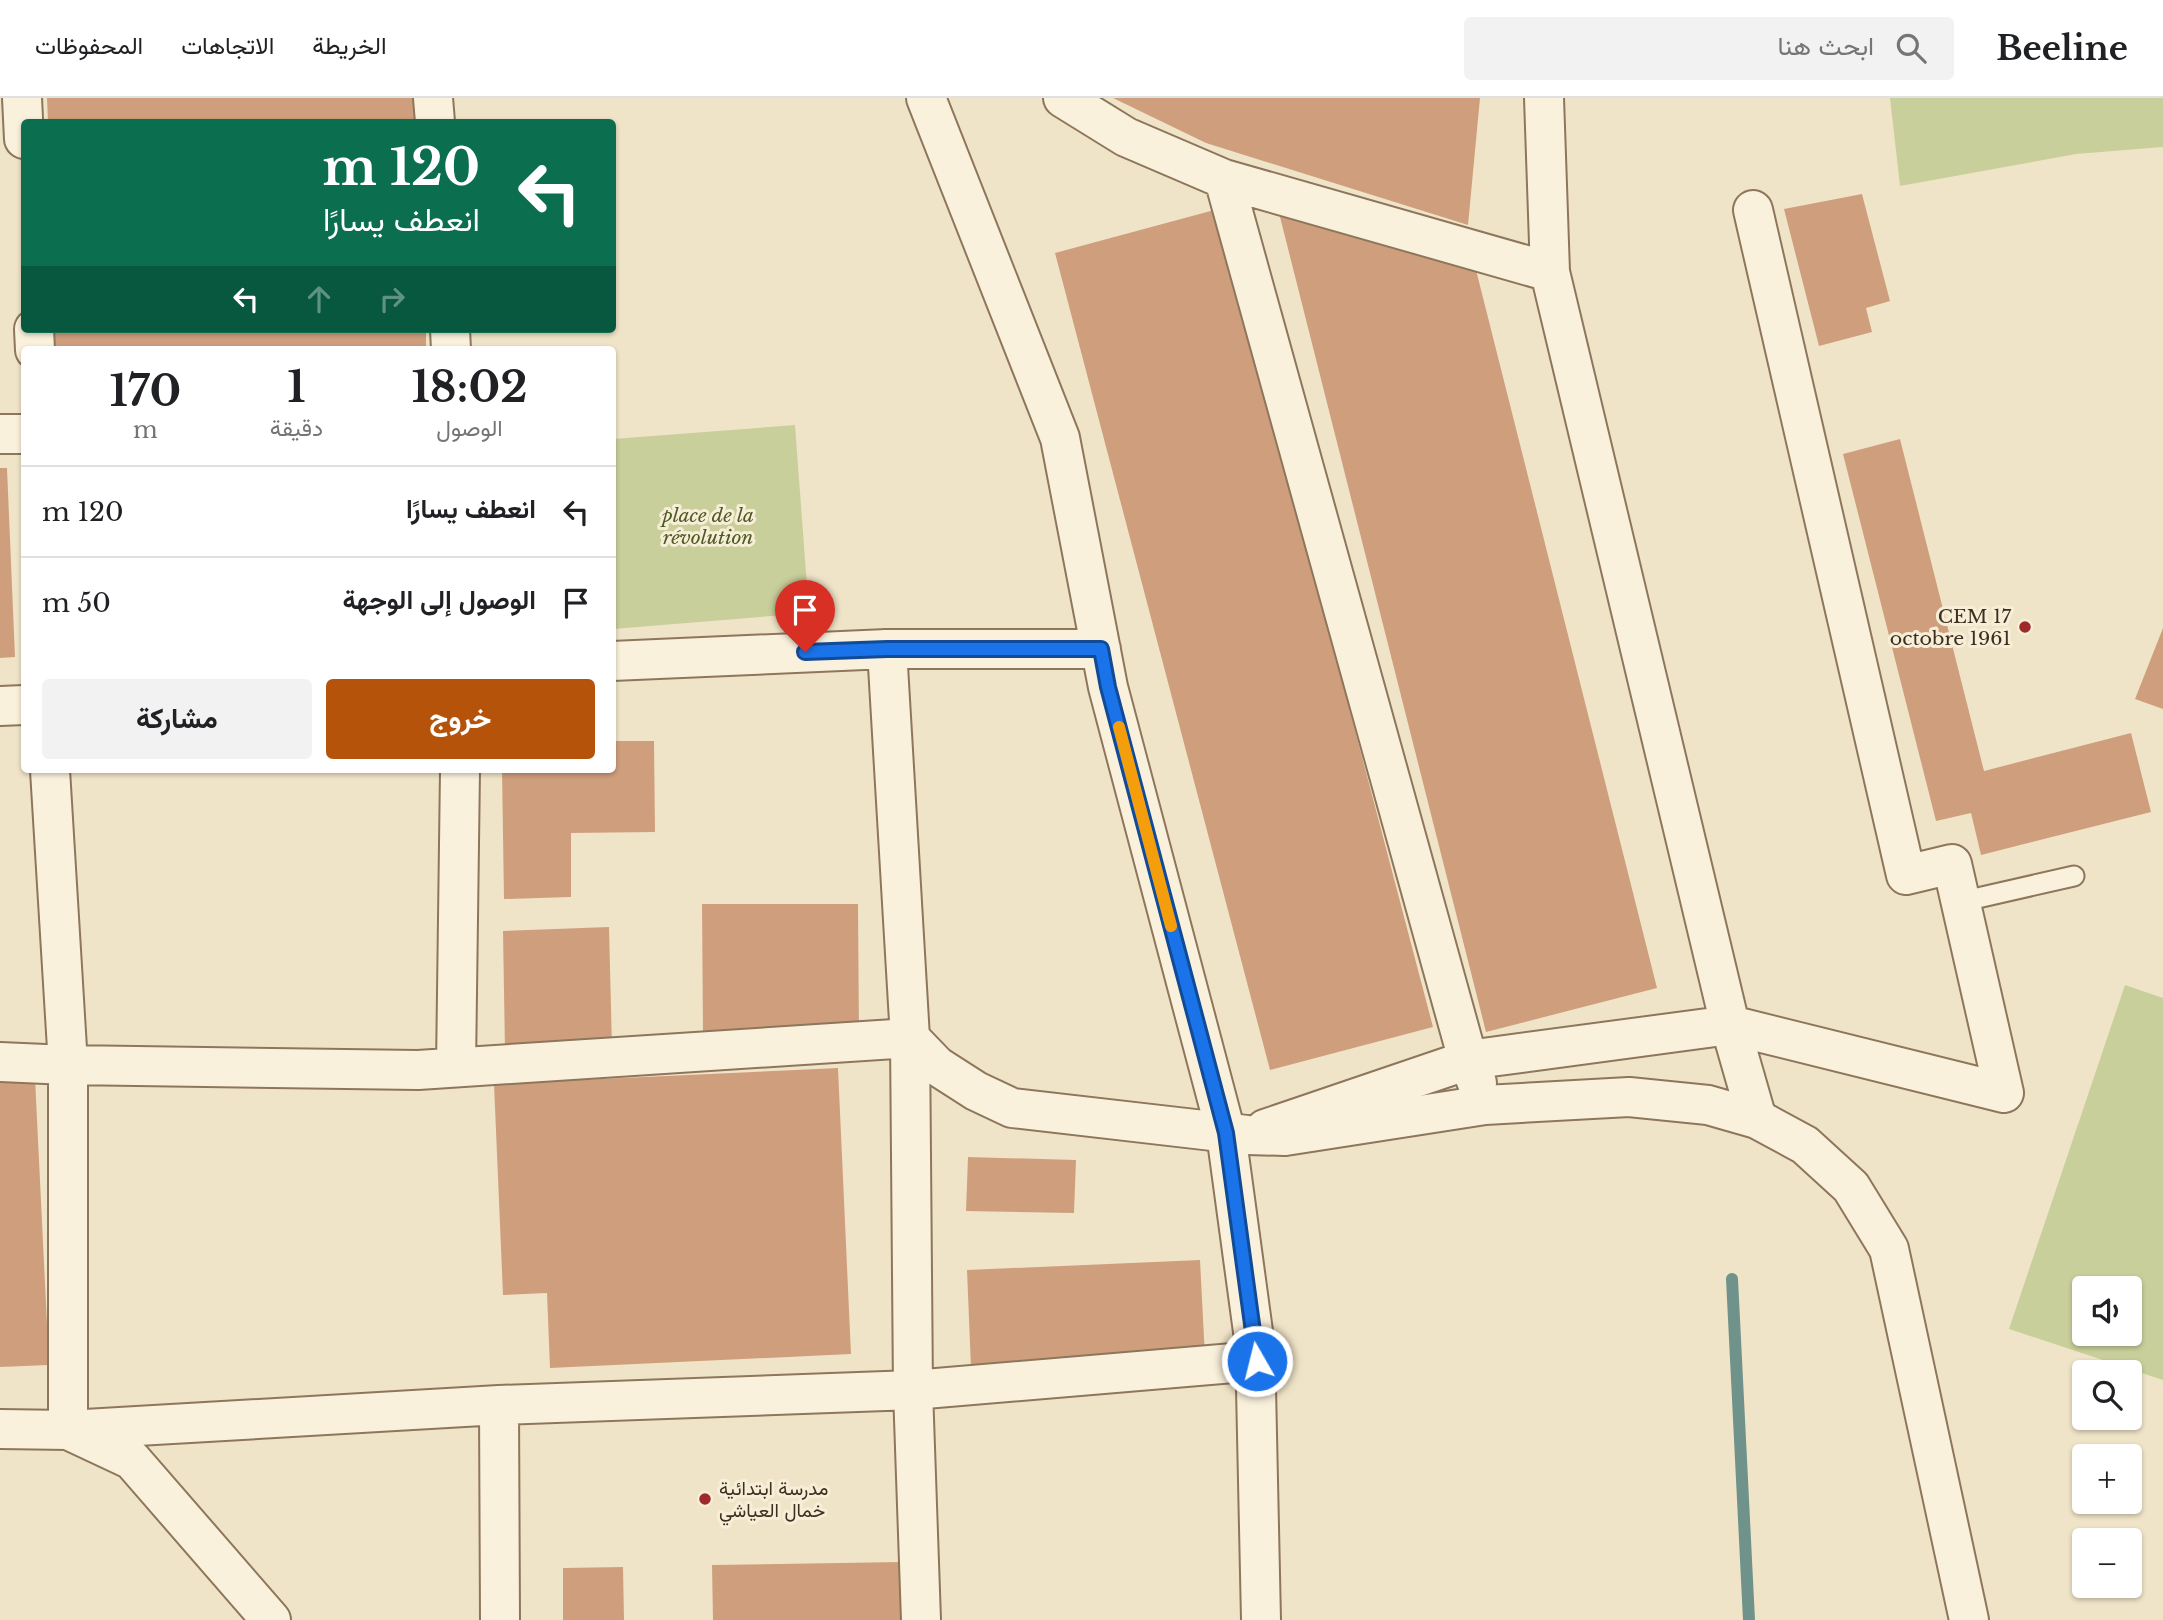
<!DOCTYPE html>
<html lang="ar">
<head>
<meta charset="utf-8">
<style>
	:root { --surface:#fff; --page:#f2f2f2; --text:#202124; --muted:#757577; --line:#e0e0e0; --accent:#b45309 }
	body { margin:0; font-family:"Libre Baskerville",Vazirmatn,serif; background:var(--page); color:var(--text); direction:rtl; height:100vh; display:flex; flex-direction:column; font-size:26px; white-space:nowrap }
	* { box-sizing:border-box; margin:0 }
	p { font-size:23px; color:var(--muted) }
	.icon { flex:none; width:38px; height:38px; fill:none; stroke:currentColor; stroke-width:2; stroke-linecap:round; stroke-linejoin:round }
	.map { position:relative; flex:1; overflow:hidden; direction:ltr }
	.details { position:absolute; left:21px; top:248px; width:595px; height:427px; display:flex; flex-direction:column; background:var(--surface); border-radius:7px; box-shadow:0 2px 5px #0004; direction:rtl }
	.details>* { flex:none }
	.guide { position:absolute; left:21px; top:21px; width:595px; height:214px; border-radius:7px; box-shadow:0 2px 5px #0004; direction:rtl; background:#0b6e4f; color:#fff; overflow:hidden }
	.tools { position:absolute; left:2072px; top:1178px; display:grid; gap:14px }
	.tools a { display:grid; place-items:center; width:70px; height:70px; border-radius:7px; background:var(--surface); box-shadow:0 2px 5px #0004; font-size:35px }
	.pin { position:absolute; display:grid; place-items:center; width:60px; height:60px; color:#fff; margin:-72px -30px; border-radius:50% 50% 50% 0; rotate:-45deg; box-shadow:0 0 7px #0007 }
	.pin .icon { rotate:45deg }
	.me { position:absolute; width:77px; margin:-38px; rotate:352deg; stroke-linejoin:round; filter:drop-shadow(0 0 5px #0008) }
	.turn { display:flex; align-items:center; gap:24px; height:147px; padding:0 21px; font-size:32px }
	.turn .icon { width:91px; height:91px; stroke-width:2.5 }
	.turn b { display:block; font-size:49px; line-height:60px }
	.lanes { display:flex; align-items:center; height:66px; padding:0 21px; background:#0003; justify-content:center; gap:35px; direction:ltr }
	.lanes .off { opacity:.35 }
	.eta { display:flex; justify-content:space-evenly; align-items:center; height:119px; text-align:center }
	.eta b { font-size:42px; font-weight:700; line-height:49px }
	.cta { display:flex; gap:14px; margin-top:auto; padding:14px 21px }
	.cta a { flex:1; height:80px; border-radius:7px; background:var(--accent); color:#fff; font-size:28px; font-weight:700; line-height:80px; text-align:center }
	.cta a+a { background:var(--page); color:var(--text) }
	ul { padding:0; list-style:none }
	li { display:flex; align-items:center; gap:21px; height:91px; padding:0 21px; border-top:2px solid var(--line) }
	li div { flex:1 }
	li b { display:block; font-size:26px }
	li em { font-style:normal }
	header { display:flex; align-items:center; gap:42px; box-sizing:border-box; height:98px; padding:0 35px; background:var(--surface); border-bottom:2px solid var(--line) }
	header strong { font-size:33px }
	nav { display:flex; gap:38px; margin-inline-start:auto; font-size:24px }
	.search { width:490px; height:63px; background:var(--page); display:flex; align-items:center; gap:18px; box-sizing:border-box; padding:0 24px; border-radius:7px; color:var(--muted); font-size:26px }
	.map>svg:first-child { display:block }
	.green { fill:#c9cf9b; fill-rule:evenodd }
	.lines { fill:none; stroke-linecap:round; stroke-linejoin:round }
	.stream { stroke:#6f938a; stroke-width:12 }
	.building { fill:#cf9f7d }
	.service-casing { stroke:#8d765c; stroke-width:23 }
	.minor-casing { stroke:#8d765c; stroke-width:42 }
	.tertiary-casing { stroke:#8d765c; stroke-width:42 }
	.service { stroke:#faf1dc; stroke-width:19 }
	.minor { stroke:#faf1dc; stroke-width:38 }
	.tertiary { stroke:#faf1dc; stroke-width:38 }
	.route-casing { stroke:#114b97; stroke-width:18 }
	.route { stroke:#1a73e8; stroke-width:12 }
	.slow { stroke:#f59e0b; stroke-width:12 }
	.poi-dot { fill:#9e2a2b; stroke:#f7eed8; stroke-width:2.5 }
	.labels { text-anchor:middle; dominant-baseline:central; stroke-width:6; stroke-linejoin:round; paint-order:stroke }
	.park-label { font-size:19px; font-style:italic; fill:#4d5a26; stroke:#f7eed8 }
	.poi-label { font-size:19px; fill:#3d2e20; stroke:#f7eed8; text-anchor:end }
</style>
</head>
<body>
<header>
<strong>Beeline</strong>
<div class="search"><svg class="icon" aria-label="search" viewBox="0 0 24 24"><circle cx="10" cy="10" r="6"/><path d="M15 15l6 6"/></svg>ابحث هنا</div>
<nav><a>الخريطة</a><a>الاتجاهات</a><a>المحفوظات</a></nav>
</header>
<div class="map">
<svg width="2163" height="1522" viewBox="0 0 2163 1522">
	<rect width="100%" height="100%" fill="#f0e4c8"/>
	<!-- green -->
	<path class="green" d="M1890 0H2163V49L2076 56 1900 88Z
		M795 327 809 515 613 531V341Z
		M2125 887 2163 900V1282L2009 1231ZM2084 1190H2130V1236H2084Z"/>
	<g class="lines">
		<!-- stream -->
		<path class="stream" d="M1732 1181 1749 1522"/>
	</g>
	<!-- building -->
	<path class="building" d="M47 0H419L420 24H48Z
		M1113 0H1480L1468 127 1206 45Z
		M1862 96 1890 203 1866 210 1872 234 1819 248 1784 111Z
		M1218 111 1433 929 1270 972 1055 155Z
		M1278 111 1473 160 1657 890 1486 934Z
		M54 231H426V252H54Z
		M1900 341 1984 673 2131 635 2151 714 1981 757 1971 715 1936 723 1843 356Z
		M0 370H7L15 559 0 560Z
		M2163 530V611L2135 601Z
		M612 643H654L655 734 571 735V799L504 801 502 672H612Z
		M702 806H858L859 937 703 938Z
		M609 829 612 950 505 953 503 833Z
		M838 970 851 1256 550 1270 547 1195 503 1197 494 986Z
		M35 980 49 1267 0 1269V981Z
		M968 1059 1076 1062 1074 1115 966 1113Z
		M1200 1162 1205 1259 971 1270 967 1172Z
		M902 1464 903 1522H713L712 1467Z
		M623 1469 624 1522H563V1470Z"/>
	<g class="lines">
		<defs>
			<path id="service" d="M1960 804 2074 778"/>
			<path id="minor" d="M22 0 24 41
				M433 0 435 24
				M926 0 1060 340 1108 589 1226 1035 1257 1263 1256 1290 1261 1522
				M1063 0 1126 39 1224 81 1550 174
				M1544 0 1550 174 1730 927 1757 1021
				M1224 81 1468 962 1477 985
				M34 231 35 252
				M450 231 451 252
				M0 336H24
				M887 551H1101
				M50 672 68 967V1332L132 1362 271 1522
				M0 964 68 967 418 972 910 940 913 1292 921 1522
				M456 969 460 672
				M1265 1031 1468 962 1730 927 2004 995 1952 766 1906 777 1753 112
				M499 1307 500 1522
				M0 1331 68 1332 499 1307 913 1292 1257 1263"/>
			<path id="tertiary" d="M612 563 887 551 910 940 937 968 976 993 1012 1010 1247 1037 1285 1038 1485 1007 1629 999 1708 1007 1757 1021 1805 1047 1851 1089 1889 1151 1969 1522
				M0 608 24 607"/>
		</defs>
		<!-- service casing -->
		<use href="#service" class="service-casing"/>
		<!-- minor casing -->
		<use href="#minor" class="minor-casing"/>
		<!-- tertiary casing -->
		<use href="#tertiary" class="tertiary-casing"/>
		<!-- service -->
		<use href="#service" class="service"/>
		<!-- minor -->
		<use href="#minor" class="minor"/>
		<!-- tertiary -->
		<use href="#tertiary" class="tertiary"/>
	</g>
	<g class="lines">
		<defs>
			<path id="route" d="M805 554 887 551H1101L1108 589 1226 1035 1257 1263"/>
		</defs>
		<!-- route casing -->
		<use href="#route" class="route-casing"/>
		<!-- route -->
		<use href="#route" class="route"/>
		<!-- slow -->
		<path class="slow" d="M1119 629 1171 828"/>
	</g>
	<!-- markers -->
	<g class="poi-dot">
		<circle cx="2025" cy="529" r="7"/>
		<circle cx="705" cy="1401" r="7"/>
	</g>
	<g class="labels">
		<!-- park labels -->
		<g class="park-label">
			<text x="708" y="417">place de la<tspan x="708" dy="22">révolution</tspan></text>
		</g>
		<!-- poi labels -->
		<g class="poi-label">
			<text x="2011" y="518">CEM 17<tspan x="2011" dy="22">octobre 1961</tspan></text>
			<text x="719" y="1390" text-anchor="start">مدرسة ابتدائية<tspan x="719" dy="22">خمال العياشي</tspan></text>
		</g>
	</g>
</svg>
<div class="tools">
<a><svg class="icon" aria-label="sound" viewBox="0 0 24 24"><path d="M4 9h4l5-4v14l-5-4H4zM17 9q2 3 0 6"/></svg></a>
<a><svg class="icon" aria-label="search" viewBox="0 0 24 24"><circle cx="10" cy="10" r="6"/><path d="M15 15l6 6"/></svg></a>
<a>+</a>
<a>−</a>
</div>
<div class="pin" style="left:805px;top:554px;background:#d93025"><svg class="icon" aria-label="arrive" viewBox="0 0 24 24"><path d="M6 21V4h12l-3 4 3 4H6"/></svg></div>
<svg class="me" style="left:1257px;top:1263px" viewBox="-20 -20 40 40"><circle r="17" fill="#1a73e8" stroke="#fff" stroke-width="3"/><path d="M0-11L8 9 0 5-8 9z" fill="#fff"/></svg>
<div class="guide">
<div class="turn"><svg class="icon" aria-label="left" viewBox="0 0 24 24"><path d="M17 20v-9H6M10 6l-5 5 5 5"/></svg><div><b>120 m</b>انعطف يسارًا</div></div>
<div class="lanes"><svg class="icon" aria-label="left" viewBox="0 0 24 24"><path d="M17 20v-9H6M10 6l-5 5 5 5"/></svg><svg class="icon off" aria-label="ahead" viewBox="0 0 24 24"><path d="M12 20V5M6 11l6-6 6 6"/></svg><svg class="icon off" aria-label="right" viewBox="0 0 24 24"><path d="M7 20v-9h11M14 6l5 5-5 5"/></svg></div>
</div>
<section class="details">
<div class="eta">
<div><b>18:02</b><p>الوصول</p></div>
<div><b>1</b><p>دقيقة</p></div>
<div><b>170</b><p>m</p></div>
</div>
<ul>
<li><svg class="icon" aria-label="left" viewBox="0 0 24 24"><path d="M17 20v-9H6M10 6l-5 5 5 5"/></svg><div><b>انعطف يسارًا</b></div><em>120 m</em></li>
<li><svg class="icon" aria-label="arrive" viewBox="0 0 24 24"><path d="M6 21V4h12l-3 4 3 4H6"/></svg><div><b>الوصول إلى الوجهة</b></div><em>50 m</em></li>
</ul>
<div class="cta"><a>خروج</a><a>مشاركة</a></div>
</section>
</div>
</body>
</html>
